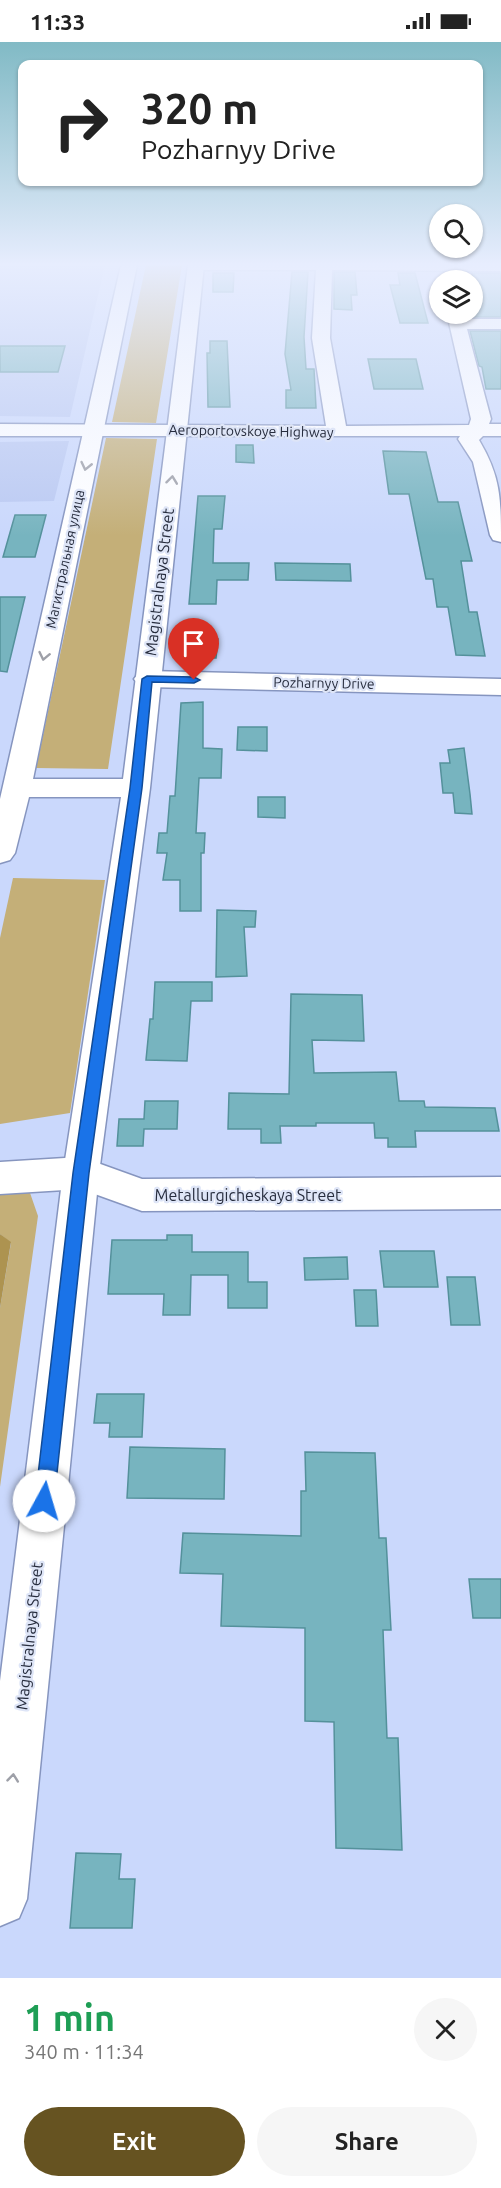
<!DOCTYPE html>
<html lang="en">
<head>
<meta charset="utf-8">
<style>
	:root { --surface:#fff; --page:#f6f6f6; --text:#222; --muted:#767676; --accent:#665321 }
	body { margin:0; font-family:Ubuntu,sans-serif; background:var(--page); color:var(--text); height:100vh; display:flex; flex-direction:column; font-size:22px; white-space:nowrap }
	* { box-sizing:border-box; margin:0 }
	p { font-size:20px; color:var(--muted) }
	.icon { flex:none; width:33px; height:33px; fill:none; stroke:currentColor; stroke-width:2; stroke-linecap:round; stroke-linejoin:round }
	.map { position:relative; height:1936px; overflow:hidden }
	.panel { display:flex; flex-direction:column; background:var(--surface); flex:1 }
	.panel>* { flex:none }
	.hud { position:absolute; left:18px; top:18px; width:465px; height:126px; border-radius:12px; box-shadow:0 2px 4px #0004; background:#fff; color:var(--text); overflow:hidden }
	.fabs { position:absolute; left:429px; top:162px; display:grid; gap:12px }
	.fabs a { display:grid; place-items:center; width:54px; height:54px; border-radius:50%; background:var(--surface); box-shadow:0 2px 4px #0004; font-size:30px }
	.pin { position:absolute; display:grid; place-items:center; width:51px; height:51px; color:#fff; margin:-62px -26px; border-radius:50% 50% 50% 0; rotate:-45deg; box-shadow:0 0 6px #0007 }
	.pin .icon { rotate:45deg }
	.me { position:absolute; width:66px; margin:-33px; rotate:6deg; stroke-linejoin:round; filter:drop-shadow(0 0 4px #0008) }
	.turn { display:flex; align-items:center; gap:21px; height:126px; padding:0 24px; font-size:27px }
	.turn .icon { width:78px; height:78px; stroke-width:2.5 }
	.turn b { display:block; font-size:42px; line-height:51px }
	.round { display:grid; place-items:center; flex:none; width:63px; height:63px; border-radius:32px; background:var(--page) }
	.head { display:flex; align-items:center; justify-content:space-between; height:102px; padding:0 24px }
	h1 { font-size:36px; font-weight:700; line-height:45px; color:#1e9e55 }
	.button { display:flex; gap:12px; margin-top:auto; padding:12px 24px }
	.button a { flex:1; height:69px; border-radius:36px; background:var(--accent); color:#fff; font-size:24px; font-weight:700; line-height:69px; text-align:center }
	.button a+a { background:var(--page); color:var(--text) }
	.status { display:flex; justify-content:space-between; align-items:center; height:42px; padding:0 30px; background:var(--surface); direction:ltr }
	.status svg { height:16px; fill:currentColor }
	.map>svg:first-child { display:block }
	.built { fill:#bac9f2 }
	.green { fill:#c4af78 }
	.forest { fill:#ad9350 }
	.building { fill:#77b4bf; stroke:#54919b; stroke-width:1.5 }
	.lines { fill:none; stroke-linecap:round; stroke-linejoin:round }
	.minor-casing { stroke:#8695bf; stroke-width:3 }
	.major-casing { stroke:#8695bf; stroke-width:3 }
	.minor { fill:#fff; fill-rule:evenodd }
	.major { fill:#fff; fill-rule:evenodd }
	.oneway { stroke:#9ea0a8 }
	.route { fill:#1a73e8; stroke:#114b97; stroke-width:1.5 }
	.labels { text-anchor:middle; dominant-baseline:central; stroke-width:4.5; stroke-linejoin:round; paint-order:stroke }
	.far-street-label { font-size:14px; fill:#272d3e; stroke:#dee5f7 }
	.street-label { font-size:16px; fill:#272d3e; stroke:#dee5f7 }
</style>
</head>
<body>
<div class="status"><b>11:33</b><svg viewBox="0 0 49 12"><path d="M0 12V9h3v3zM5 12V6h3v6zM10 12V3h3v9zM15 12V0h3v12zM26 1h20v11H26zM47 4h2v5h-2z"/></svg></div>
<div class="map">
<svg width="501" height="1936" viewBox="0 0 501 1936">
	<rect width="100%" height="100%" fill="#cad8fc"/>
	<!-- built -->
	<path class="built" d="M0 223H105L70 375 0 374Z
		M69 399 54 459 0 460V400Z"/>
	<!-- green -->
	<path class="green" d="M146 223H182L156 381 112 380Z
		M106 396 157 397 108 727 36 726Z
		M13 836 105 838 70 1071 0 1082V896Z
		M0 1148H29L38 1174 0 1445V1266L11 1201 0 1192Z"/>
	<!-- forest -->
	<path class="forest" d="M0 1192 11 1200 0 1266Z"/>
	<!-- building -->
	<path class="building" d="M292 230H308L304 295 306 327H314L316 366H286V348H291L285 312Z
		M334 230H355L357 253H351L352 268 334 267Z
		M213 231H234L233 250H213Z
		M398 231H415L428 281H400L390 243H400Z
		M472 231H501V275H467L465 272H472Z
		M470 289H501V347H486L482 325 479 324Z
		M210 299H227L230 365H208L207 311H210Z
		M0 304H65L58 330H0Z
		M368 317H416L423 347H374Z
		M236 403H253L254 421 236 420Z
		M383 409 426 410 438 460H458L472 519H461L469 570H477L485 614 456 613 448 565H437L433 537H426L409 452H389Z
		M198 454H225L222 487H214L213 521H249L248 538H217L216 562H189Z
		M15 473H46L35 515H3Z
		M275 521 350 522 351 539 276 538Z
		M0 555H25L7 630 0 629Z
		M196 596 218 597 216 616H194Z
		M203 660V706L222 707 221 736H199L196 791H205L204 811H201V869H180V838H163L167 811H157L159 791H167L170 754H175L181 661Z
		M238 685H267V709L237 708Z
		M464 706 470 752 472 772 455 771 453 751H443L440 721H450L448 708Z
		M258 755H285V776L258 775Z
		M217 868 256 869 255 885H244L247 934 216 935Z
		M155 940H212V959H191L187 1019 146 1018 150 977H153Z
		M291 952 362 953 364 999 312 998 314 1031 396 1030 399 1059H424L425 1065 495 1066 499 1089H415L416 1105H388V1096H375L374 1081H316V1084H280L281 1101H261V1087H228L229 1051 289 1052Z
		M145 1059H178L177 1087H144L143 1104H117L119 1077H144Z
		M167 1193H192V1210H248V1240H267V1266H228V1233H191L190 1273H163L164 1252H108L112 1198H167Z
		M380 1209H434L438 1245H384Z
		M347 1215 348 1237 305 1238 304 1216Z
		M447 1235H475L480 1283H451Z
		M354 1248H376L378 1284H356Z
		M97 1352H144L142 1395H109L110 1381H94Z
		M130 1405 225 1407 224 1457 127 1456Z
		M305 1410 375 1411 379 1496H386L391 1588H383L387 1696H398L402 1808 336 1806 334 1680 305 1679V1586L221 1584 223 1532 180 1531 183 1491 301 1494V1449H306Z
		M469 1537H501V1576H473Z
		M76 1811 121 1812 119 1837H135L132 1886H70Z"/>
	<g class="lines">
		<defs>
			<path id="minor" d="M188 223H501V229L332 228 330 296 346 384 469 383 471 377 447 272H463L465 277H501V287H467L491 377 489 382H501V394H483L479 398C501 435 501 457 501 500L493 498 490 493 473 420 458 397 460 394H0V382L326 384 312 296 316 228H196Z
				M147 629 501 637V653L147 645 138 642 134 637 138 632Z
				M81 1115 142 1137 501 1135V1167L142 1169 81 1147 0 1152V1120Z"/>
			<path id="major" d="M121 223H137L33 737H123L188 223H204L150 746 99 1131 27 1857 19 1876 0 1884V1639L63 1131 121 755H29L15 811 10 818 0 821V757Z"/>
		</defs>
		<!-- minor casing -->
		<use href="#minor" class="minor-casing"/>
		<!-- major casing -->
		<use href="#major" class="major-casing"/>
		<!-- minor -->
		<use href="#minor" class="minor"/>
		<!-- major -->
		<use href="#major" class="major"/>
	</g>
	<!-- one-way arrows -->
	<defs><path id="oneway-chevron" d="M-2-3.5L2.5 0L-2 3.5" fill="none" stroke-width="1.6" stroke-linecap="round" stroke-linejoin="round" transform="scale(1.5)"/></defs>
	<g class="oneway">
		<use href="#oneway-chevron" transform="translate(86 424) rotate(103)"/>
		<use href="#oneway-chevron" transform="translate(172 438) rotate(-83)"/>
		<use href="#oneway-chevron" transform="translate(44 614) rotate(102)"/>
		<use href="#oneway-chevron" transform="translate(13 1736) rotate(-84)"/>
	</g>
	<!-- sky -->
	<linearGradient id="sky" x2="0" y2="1"><stop stop-color="#81bac5"/><stop offset="0.45" stop-color="#e7edfe"/><stop offset="1" stop-color="#e7edfe" stop-opacity="0"/></linearGradient>
	<rect width="501" height="494" fill="url(#sky)"/>
	<!-- route -->
	<path class="route" d="M147 634 194 635 200 638 194 641 152 640 142 746 89 1131 54 1459 51 1465 44 1468 38 1465 35 1459 73 1131 130 746 142 637Z"/>
	<g class="labels">
		<!-- far-street labels -->
		<g class="far-street-label">
			<text transform="translate(251 389) rotate(1)">Aeroportovskoye Highway</text>
			<text transform="translate(65 517) rotate(-78)">Магистральная улица</text>
			<text transform="translate(324 641) rotate(1)">Pozharnyy Drive</text>
		</g>
		<!-- street labels -->
		<g class="street-label">
			<text transform="translate(159 540) rotate(-83)">Magistralnaya Street</text>
			<text x="248" y="1153">Metallurgicheskaya Street</text>
			<text transform="translate(29 1594) rotate(-84)">Magistralnaya Street</text>
		</g>
	</g>
</svg>
<div class="fabs">
<a><svg class="icon" aria-label="search" viewBox="0 0 24 24"><circle cx="10" cy="10" r="6"/><path d="M15 15l6 6"/></svg></a>
<a><svg class="icon" aria-label="layers" viewBox="0 0 24 24"><path d="M12 4l9 5-9 5-9-5zM3 14l9 5 9-5"/></svg></a>
</div>
<div class="pin" style="left:194px;top:638px;background:#d93025"><svg class="icon" aria-label="arrive" viewBox="0 0 24 24"><path d="M6 21V4h12l-3 4 3 4H6"/></svg></div>
<svg class="me" style="left:44px;top:1459px" viewBox="-20 -20 40 40"><circle r="19" fill="#fff"/><path d="M0-13L10 11 0 6-10 11z" fill="#1a73e8"/></svg>
<div class="hud">
<div class="turn"><svg class="icon" aria-label="right" viewBox="0 0 24 24"><path d="M7 20v-9h11M14 6l5 5-5 5"/></svg><div><b>320 m</b>Pozharnyy Drive</div></div>
</div>
</div>
<section class="panel">
<div class="head"><div><h1>1 min</h1><p>340 m · 11:34</p></div><a class="round"><svg class="icon" aria-label="close" viewBox="0 0 24 24"><path d="M6 6l12 12M18 6L6 18"/></svg></a></div>
<div class="button"><a>Exit</a><a>Share</a></div>
</section>
</body>
</html>
